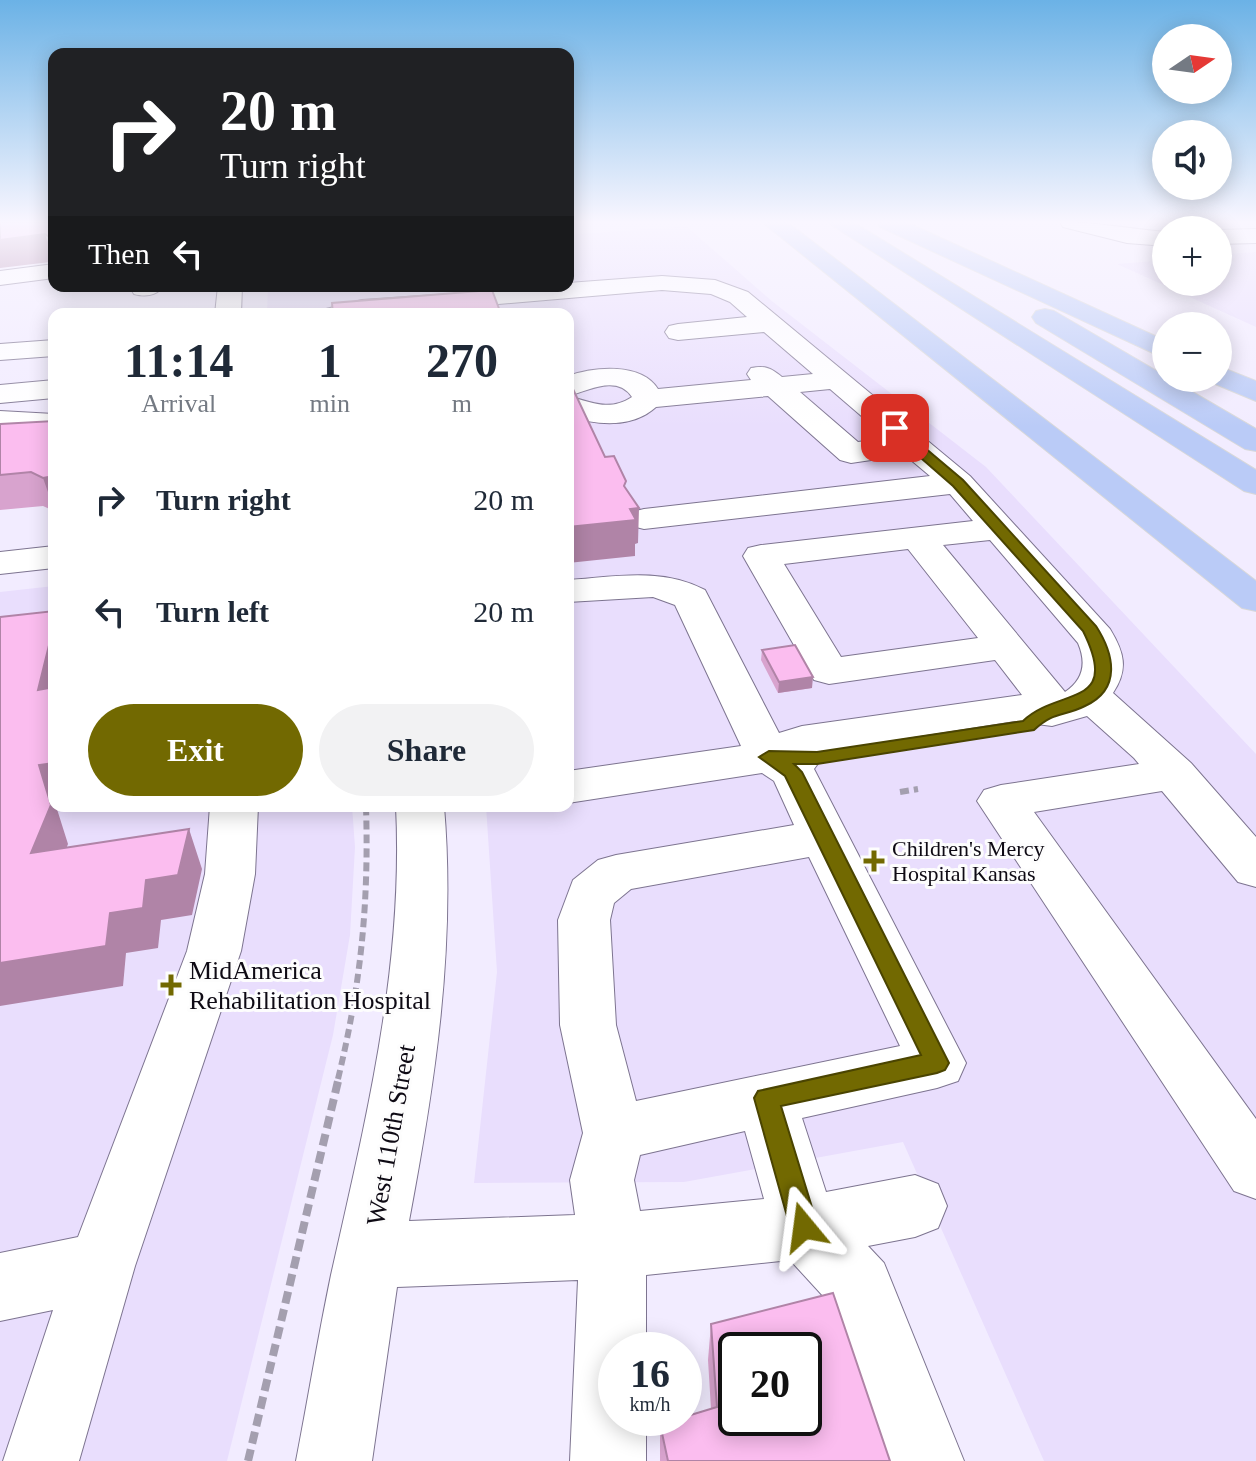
<!DOCTYPE html>
<html lang="en">
<head>
<meta charset="utf-8">
<style>
	:root { --surface:#fff; --page:#f2f2f3; --text:#1f2937; --muted:#747a83; --accent:#726901 }
	body { margin:0; font-family:"Times New Roman",serif; background:var(--page); color:var(--text); height:100vh; display:flex; flex-direction:column; font-size:30px; white-space:nowrap }
	* { box-sizing:border-box; margin:0 }
	p { font-size:26px; color:var(--muted) }
	.icon { flex:none; width:44px; height:44px; fill:none; stroke:currentColor; stroke-width:2; stroke-linecap:round; stroke-linejoin:round }
	.map { position:relative; flex:1; overflow:hidden }
	.details { position:absolute; left:48px; top:308px; width:526px; height:504px; display:flex; flex-direction:column; background:var(--surface); border-radius:16px; box-shadow:0 4px 20px #0003 }
	.details>* { flex:none }
	.top-card { position:absolute; left:48px; top:48px; width:526px; height:244px; border-radius:16px; box-shadow:0 4px 20px #0003; background:#202124; color:#fff; overflow:hidden }
	.needle { width:52px; rotate:77deg }
	.fabs { position:absolute; left:1152px; top:24px; display:grid; gap:16px }
	.fabs a { display:grid; place-items:center; width:80px; height:80px; border-radius:50%; background:var(--surface); box-shadow:0 4px 20px #0003; font-size:40px }
	.speed { position:absolute; left:598px; top:1332px; display:flex; gap:16px; font-size:40px; font-weight:700; text-align:center }
	.speed>* { display:grid; place-content:center; width:104px; height:104px; border-radius:50%; background:var(--surface); box-shadow:0 4px 20px #0003; line-height:1 }
	.speed small { font-size:20px; font-weight:400 }
	.speed .limit { border:4px solid #111; border-radius:12px; background:#fff; color:#111 }
	.pin { position:absolute; display:grid; place-items:center; width:68px; height:68px; color:#fff; margin:-34px; border-radius:16px; box-shadow:0 4px 12px #0006 }
	.me { position:absolute; width:88px; margin:-44px; rotate:344deg; stroke-linejoin:round; filter:drop-shadow(0 0 6px #0008) }
	.turn { display:flex; align-items:center; gap:28px; height:168px; padding:0 40px; font-size:36px }
	.turn .icon { width:104px; height:104px; stroke-width:2.5 }
	.turn b { display:block; font-size:56px; line-height:68px }
	.then { display:flex; align-items:center; height:76px; padding:0 40px; background:#0003; gap:16px; font-size:30px }
	.eta { display:flex; justify-content:space-evenly; align-items:center; height:136px; text-align:center }
	.eta b { font-size:48px; font-weight:600; line-height:56px }
	.cta { display:flex; gap:16px; margin-top:auto; padding:16px 40px }
	.cta a { flex:1; height:92px; border-radius:48px; background:var(--accent); color:#fff; font-size:32px; font-weight:600; line-height:92px; text-align:center }
	.cta a+a { background:var(--page); color:var(--text) }
	ul { padding:0; list-style:none }
	li { display:flex; align-items:center; gap:24px; height:112px; padding:0 40px }
	li div { flex:1 }
	li b { display:block; font-size:30px }
	li em { font-style:normal }
	.map>svg:first-child { display:block }
	.built { fill:#e9defd }
	.lines { fill:none; stroke-linecap:round; stroke-linejoin:round }
	.minor-casing { stroke:#7d7490; stroke-width:2 }
	.highway-casing { stroke:#d8d8d9; stroke-width:2 }
	.path-far1 { stroke:#a49faf; stroke-width:6; stroke-dasharray:9 5; stroke-linecap:butt }
	.path { stroke:#a49faf; stroke-width:8; stroke-dasharray:12 6; stroke-linecap:butt }
	.minor { fill:#fff; fill-rule:evenodd }
	.highway { fill:#bacbf7; fill-rule:evenodd }
	.wall { fill:#d8a3ce }
	.shaded-wall { fill:#b084a7 }
	.building { fill:#fbbdef; stroke:#b084a7; stroke-width:2; fill-rule:evenodd }
	.route { fill:#726901; stroke:#4a4401; stroke-width:2 }
	.poi-dot { fill:#726901; stroke:#fdfdfd; stroke-width:3 }
	.labels { text-anchor:middle; dominant-baseline:central; stroke-width:6; stroke-linejoin:round; paint-order:stroke }
	.poi-label { font-size:22px; fill:#0e0a14; stroke:#fdfdfd; text-anchor:start }
	.near-poi-label { font-size:26px; fill:#0e0a14; stroke:#fdfdfd; text-anchor:start }
	.near-street-label { font-size:26px; fill:#0e0a14; stroke:#fdfdfd }
</style>
</head>
<body>
<div class="map">
<svg width="1256" height="1461" viewBox="0 0 1256 1461">
	<rect width="100%" height="100%" fill="#f2ecff"/>
	<!-- built -->
	<path class="built" d="M686 226 773 302 986 467 1256 754V1461H1044L903 1142 684 1182 474 1183 497 972 486 806H568V314H267L268 286H568V235Z
		M1256 252V327L1117 264 1166 260V282H1218V255Z
		M54 586V806H352L355 847 350 935 333 1035 227 1461H0V592Z"/>
	<g class="lines">
		<defs>
			<path id="minor" d="M1060 222C1096 222 1130 229 1166 232V246L1127 243 1063 227Z
				M1256 229V243L1218 244V230Z
				M54 264V278L0 285V271Z
				M662 276 715 280 748 292 970 476 1110 629C1124 652 1129 669 1113 693L1191 763 1256 837V887L1238 882 1162 791 1034 812 1256 1119V1199L1234 1191 977 801 984 790 1001 785 1139 764 1134 758 1087 716 1052 726 1015 721 818 752 822 758 814 769 966 1063 958 1081 937 1088 802 1118 826 1192 915 1175 938 1184 947 1206 938 1228 915 1237 868 1246 884 1263 964 1461H888L834 1308 790 1260 646 1275V1350H616V1418H646V1461H570L578 1280 397 1287 372 1461H296C308 1399 318 1337 331 1275 366 1119 404 967 396 806H444C456 947 435 1083 409 1221L575 1215 570 1180 583 1133 560 1025 558 920 573 880 598 860 616 855 794 825 774 781 762 773 568 803V771L741 746 675 605 653 597 568 602V580C615 577 661 567 705 590L779 733 802 726 1022 695 995 660 829 684 814 680 743 556 748 548 761 545 973 521 950 494 644 529 632 526 627 519 632 512 644 509 930 476 905 455 851 463 840 460 768 396 656 407C632 429 596 425 568 416V396C591 402 609 412 632 397 617 374 588 391 568 396V376C594 367 641 362 658 389L751 380 747 374 751 368C765 365 771 368 782 377L813 374 764 332 678 340 669 338 665 332 669 326 678 324 747 317 730 302 711 294 662 290 382 314H322L326 309 362 300 568 286V283ZM830 389 887 438 858 442 800 392ZM990 540 1078 643C1087 664 1083 680 1065 692L943 545ZM908 549 978 638 841 657 784 564ZM809 857 900 1046 636 1101 616 1025 610 920 614 903 631 889ZM745 1131 764 1199 640 1211 634 1180 640 1155Z
				M133 286H163C157 296 145 297 134 294L131 289Z
				M218 286H242L241 314H215Z
				M54 340V356L0 360V344Z
				M54 380V398L0 403V385Z
				M0 411 54 414V432L0 429Z
				M54 546V568L0 574V552Z
				M210 806H258L255 874 241 951 135 1266 79 1461H3L53 1310 0 1321V1253L78 1237 187 951 205 874Z"/>
			<path id="highway" d="M762 222H787L1256 581V611L1242 608Z
				M827 222H853L1256 470V494L1244 491Z
				M877 222H906L1166 341V359L880 227Z
				M1045 309 1054 311 1256 429V451L1245 449 1036 323 1032 317 1036 311Z
				M1218 366 1256 381V401L1208 381 1206 378H1218Z"/>
		</defs>
		<!-- minor casing -->
		<use href="#minor" class="minor-casing"/>
		<!-- highway casing -->
		<use href="#highway" class="highway-casing"/>
		<!-- path-far1 -->
		<path class="path-far1" d="M900 792 918 789
			M338 1079C361 984 369 903 366 806"/>
		<!-- path -->
		<path class="path" d="M248 1461 339 1077"/>
		<!-- minor -->
		<use href="#minor" class="minor"/>
		<!-- highway -->
		<use href="#highway" class="highway"/>
	</g>
	<!-- wall -->
	<path class="wall" d="M54 421V511L43 506 0 510V424Z
		M762 650 812 688 778 693 761 660Z
		M711 1324 890 1461H660V1424L711 1409 708 1360Z"/>
	<!-- shaded-wall -->
	<path class="shaded-wall" d="M45 234 51 252H54V276L50 262 0 268V240Z
		M54 476V509L43 478Z
		M639 508 638 543 635 544V556L568 563V527L630 509Z
		M54 625V727L38 690Z
		M813 677 812 688 778 693 779 682Z
		M54 763V806H56L68 844 49 893 31 853 39 765Z
		M189 829 202 869 192 915 161 920 158 948 126 953 123 986 0 1006V963L110 913 146 880Z"/>
	<!-- building -->
	<path class="building" d="M0 222H54V252L47 253 49 237 45 234 0 240Z
		M492 290 501 314H333L332 303Z
		M568 387 573 389 605 457 614 456 626 481 624 486 639 508 630 509 636 520 568 527Z
		M54 421V476L43 478 31 472 0 475V424Z
		M54 611V625L38 690 54 687V763L39 765 51 805 31 853 189 829 178 875 146 880 143 908 110 913 106 946 0 963V617Z
		M795 645 813 677 779 682 762 650Z
		M833 1293 890 1461H668L660 1424 684 1418V1417L717 1407 711 1324ZM736 1350H804V1418H736Z"/>
	<!-- sky -->
	<linearGradient id="sky" x2="0" y2="1"><stop stop-color="#6bb2e6"/><stop offset="0.52" stop-color="#f9f6ff"/><stop offset="1" stop-color="#f9f6ff" stop-opacity="0"/></linearGradient>
	<rect width="1256" height="427" fill="url(#sky)"/>
	<!-- route -->
	<path class="route" d="M890 426H899L963 480 1096 626C1114 654 1122 689 1085 706 1063 717 1054 711 1034 730L817 764H794L802 772 949 1063 945 1070 937 1073 781 1106 818 1227 814 1236 804 1240 794 1236 790 1227 754 1098 758 1091 921 1055 785 776 759 757 769 751 817 752 1023 721C1058 687 1122 709 1083 631L953 486 890 431Z"/>
	<!-- markers -->
	<g class="poi-dot">
		<path d="M870 849h8v8h8v8h-8v8h-8v-8h-8v-8h8z"/>
		<path d="M167 973h8v8h8v8h-8v8h-8v-8h-8v-8h8z"/>
	</g>
	<g class="labels">
		<!-- poi labels -->
		<g class="poi-label">
			<text x="892" y="848">Children's Mercy<tspan x="892" dy="25">Hospital Kansas</tspan></text>
		</g>
		<!-- near-poi labels -->
		<g class="near-poi-label">
			<text x="189" y="970">MidAmerica<tspan x="189" dy="30">Rehabilitation Hospital</tspan></text>
		</g>
		<!-- near-street labels -->
		<g class="near-street-label">
			<text transform="translate(391 1135) rotate(-80)">West 110th Street</text>
		</g>
	</g>
</svg>
<div class="fabs">
<a><svg class="needle" viewBox="-14 -14 28 28"><path d="M0-13l5 13h-10z" fill="#e53935"/><path d="M0 13l5-13h-10z" fill="#747a83"/></svg></a>
<a><svg class="icon" aria-label="sound" viewBox="0 0 24 24"><path d="M4 9h4l5-4v14l-5-4H4zM17 9q2 3 0 6"/></svg></a>
<a>+</a>
<a>−</a>
</div>
<div class="speed"><div>16<small>km/h</small></div><div class="limit">20</div></div>
<div class="pin" style="left:895px;top:428px;background:#d93025"><svg class="icon" aria-label="arrive" viewBox="0 0 24 24"><path d="M6 21V4h12l-3 4 3 4H6"/></svg></div>
<svg class="me" style="left:804px;top:1227px" viewBox="-20 -20 40 40"><path d="M0-17L14 15 0 8-14 15z" fill="#726901" stroke="#fff" stroke-width="4"/></svg>
<div class="top-card">
<div class="turn"><svg class="icon" aria-label="right" viewBox="0 0 24 24"><path d="M7 20v-9h11M14 6l5 5-5 5"/></svg><div><b>20 m</b>Turn right</div></div>
<div class="then">Then<svg class="icon" aria-label="left" viewBox="0 0 24 24"><path d="M17 20v-9H6M10 6l-5 5 5 5"/></svg></div>
</div>
<section class="details">
<div class="eta">
<div><b>11:14</b><p>Arrival</p></div>
<div><b>1</b><p>min</p></div>
<div><b>270</b><p>m</p></div>
</div>
<ul>
<li><svg class="icon" aria-label="right" viewBox="0 0 24 24"><path d="M7 20v-9h11M14 6l5 5-5 5"/></svg><div><b>Turn right</b></div><em>20 m</em></li>
<li><svg class="icon" aria-label="left" viewBox="0 0 24 24"><path d="M17 20v-9H6M10 6l-5 5 5 5"/></svg><div><b>Turn left</b></div><em>20 m</em></li>
</ul>
<div class="cta"><a>Exit</a><a>Share</a></div>
</section>
</div>
</body>
</html>
